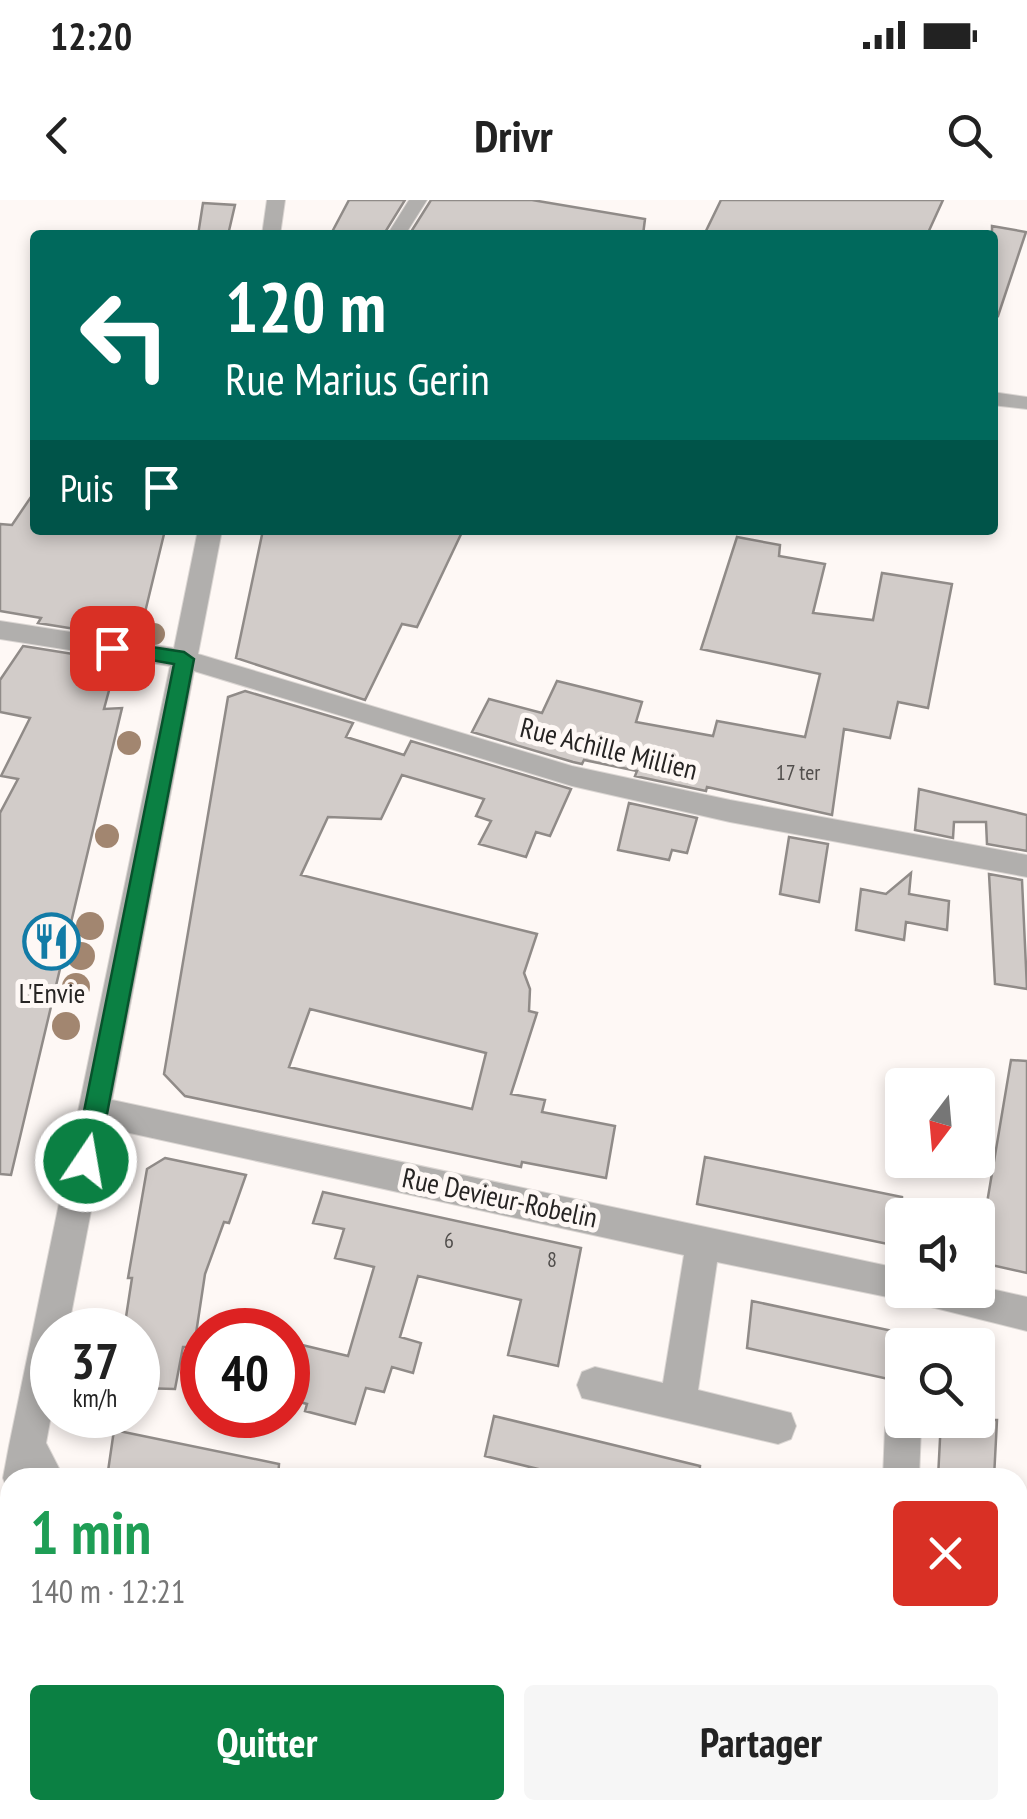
<!DOCTYPE html>
<html lang="fr">
<head>
<meta charset="utf-8">
<style>
	:root { --surface:#fff; --page:#f6f6f6; --text:#222; --muted:#767676; --accent:#0b8043 }
	body { margin:0; font-family:"PT Sans Narrow",sans-serif; background:var(--page); color:var(--text); height:100vh; display:flex; flex-direction:column; font-size:38px; white-space:nowrap }
	* { box-sizing:border-box; margin:0 }
	p { font-size:32px; color:var(--muted) }
	.icon { flex:none; width:55px; height:55px; fill:none; stroke:currentColor; stroke-width:2; stroke-linecap:round; stroke-linejoin:round }
	.map { position:relative; flex:1; overflow:hidden }
	.panel { position:absolute; left:0px; top:1268px; width:1028px; height:352px; display:flex; flex-direction:column; background:var(--surface); border-radius:30px 30px 0 0; box-shadow:0 5px 15px #0003 }
	.panel>* { flex:none }
	.banner { position:absolute; left:30px; top:30px; width:968px; height:305px; border-radius:10px; box-shadow:0 5px 15px #0003; background:#00695c; color:#fff; overflow:hidden }
	.needle { width:65px; rotate:196deg }
	.tools { position:absolute; left:885px; top:868px; display:grid; gap:20px }
	.tools a { display:grid; place-items:center; width:110px; height:110px; border-radius:10px; background:var(--surface); box-shadow:0 5px 15px #0003; font-size:50px }
	.speed { position:absolute; left:30px; top:1108px; display:flex; gap:20px; font-size:50px; font-weight:700; text-align:center }
	.speed>* { display:grid; place-content:center; width:130px; height:130px; border-radius:50%; background:var(--surface); box-shadow:0 5px 15px #0003; line-height:1 }
	.speed small { font-size:25px; font-weight:400 }
	.speed .limit { border:15px solid #d22; background:#fff; color:#111 }
	.pin { position:absolute; display:grid; place-items:center; width:85px; height:85px; color:#fff; margin:-42px; border-radius:20px; box-shadow:0 5px 15px #0006 }
	.me { position:absolute; width:110px; margin:-55px; rotate:12deg; stroke-linejoin:round; filter:drop-shadow(0 0 8px #0008) }
	.turn { display:flex; align-items:center; gap:35px; height:210px; padding:0 30px; font-size:45px }
	.turn .icon { width:130px; height:130px; stroke-width:2.5 }
	.turn b { display:block; font-size:70px; line-height:85px }
	.then { display:flex; align-items:center; height:95px; padding:0 30px; background:#0003; gap:20px; font-size:38px }
	.round { display:grid; place-items:center; flex:none; width:105px; height:105px; border-radius:10px; background:var(--page) }
	.summary { display:flex; align-items:center; justify-content:space-between; height:170px; padding:0 30px }
	h1 { font-size:60px; font-weight:600; line-height:75px; color:#1e9e55 }
	.cta { display:flex; gap:20px; margin-top:auto; padding:20px 30px }
	.cta a { flex:1; height:115px; border-radius:10px; background:var(--accent); color:#fff; font-size:40px; font-weight:600; line-height:115px; text-align:center }
	.cta a+a { background:var(--page); color:var(--text) }
	.status { display:flex; justify-content:space-between; align-items:center; height:70px; padding:0 50px; background:var(--surface); direction:ltr }
	.status svg { height:28px; fill:currentColor }
	header { display:flex; justify-content:space-between; align-items:center; height:130px; padding:0 30px; background:var(--surface); font-size:45px; font-weight:600 }
	.map>svg:first-child { display:block }
	.building { fill:#d2ccc9; stroke:#908b88; stroke-width:2.5; fill-rule:evenodd }
	.lines { fill:none; stroke-linecap:round; stroke-linejoin:round }
	.minor-casing { stroke:#dbd6d3; stroke-width:2 }
	.minor { fill:#b1afad; fill-rule:evenodd }
	.tree { fill:#a28670 }
	.route { fill:#0b8043; stroke:#07532c; stroke-width:2.5 }
	.labels { text-anchor:middle; dominant-baseline:central; stroke-width:10; stroke-linejoin:round; paint-order:stroke }
	.number-label { font-size:22px; fill:#514e4c }
	.street-label { font-size:28px; fill:#262423; stroke:#fef8f5 }
	.poi-label { font-size:28px; fill:#262423; stroke:#fef8f5 }
</style>
</head>
<body>
<div class="status"><b>12:20</b><svg viewBox="0 0 49 12"><path d="M0 12V9h3v3zM5 12V6h3v6zM10 12V3h3v9zM15 12V0h3v12zM26 1h20v11H26zM47 4h2v5h-2z"/></svg></div>
<header><svg class="icon" aria-label="back" viewBox="0 0 24 24"><path d="M15 5l-7 7 7 7"/></svg>Drivr<svg class="icon" aria-label="search" viewBox="0 0 24 24"><circle cx="10" cy="10" r="6"/><path d="M15 15l6 6"/></svg></header>
<div class="map">
<svg width="1027" height="1619" viewBox="0 0 1027 1619">
	<rect width="100%" height="100%" fill="#fef8f5"/>
	<!-- building -->
	<path class="building" d="M349 0H405L384 34 332 32Z
		M431 0H532L645 19 643 35H409Z
		M721 0H943L927 35H704Z
		M203 3 235 5 228 35H198Z
		M992 26 1026 32 998 116 992 115Z
		M35 291V330H165L140 433 131 438 38 423 41 418 0 411V324L12 325Z
		M263 330H463L417 427 402 424 365 500 236 458Z
		M737 337 780 345 779 356 825 364 813 413 873 420 882 373 952 384 928 508 898 502 890 538 844 529 832 615 707 587 706 591 635 576 637 571 584 560 582 564 573 562 472 532 489 499 542 513 557 481 642 502 636 522 713 536 717 521 805 537 820 474 701 449Z
		M23 446 117 461 104 509 122 508 11 975 0 974V613L18 579 1 576 30 518 0 512V480Z
		M245 491 353 523 346 537 404 555 411 541 571 589 550 636 536 632 526 657 479 644 491 621 476 616 484 599 402 575 381 619 328 617 301 675 537 734 524 773 530 789 529 811 537 813 511 894 545 900 542 912 615 926 606 978 522 962 521 967 185 896 164 874 228 497ZM310 809 486 853 472 909 289 867Z
		M919 589 1027 615V651L987 644 986 622H954L953 638 915 630Z
		M629 603 697 618 687 653 672 650 669 660 618 650Z
		M789 637 828 644 819 702 780 694Z
		M911 673 909 694 949 701 947 730 906 722 904 740 856 730 861 689 886 694Z
		M989 674 1022 680 1027 789 995 784Z
		M1011 860 1027 861V1073L978 1062V1007L986 1009Z
		M705 957 902 997V1047L697 1004Z
		M165 958 246 975 229 1023 224 1022 205 1074 194 1147H183L175 1189 138 1188V1130H124L132 1078H128L147 969Z
		M323 992 581 1048 558 1166 508 1155 521 1100 418 1076 400 1137 421 1143 413 1173 392 1167 384 1192 366 1188 355 1224 305 1211 307 1204 288 1199V1176L298 1144 348 1156 374 1067 335 1058 344 1029 313 1023Z
		M752 1101 902 1133V1182L747 1148Z
		M494 1216 700 1266 699 1278H536L538 1269 485 1256Z
		M941 1220H997L994 1278H938Z
		M114 1230 279 1264 278 1278H107Z"/>
	<g class="lines">
		<defs>
			<path id="minor" d="M267 0H285L280 35H262Z
				M409 0H427L405 35H387Z
				M992 192 1027 197V209L992 205Z
				M198 330H222L198 454 572 566 730 600 1027 655V677L730 622 572 586 194 471 112 900 902 1069V1090H978V1086L1027 1097V1131L907 1101 717 1062 698 1190 791 1213 796 1226 791 1239 778 1244 582 1198 577 1185 582 1172 595 1167 663 1183 684 1055 107 928 68 1130H52V1210L46 1243 64 1278H10L8 1291 3 1278 9 1246 170 466 0 439V421L174 448Z
				M902 1210V1220H918L921 1228 919 1278H883L885 1228 890 1215Z
				M10 1311V1394L0 1398V1315Z
				M1027 1375V1413L1018 1414V1376Z
				M10 1412V1456L0 1461V1417Z"/>
		</defs>
		<!-- minor casing -->
		<use href="#minor" class="minor-casing"/>
		<!-- minor -->
		<use href="#minor" class="minor"/>
	</g>
	<!-- trees -->
	<g class="tree">
		<circle cx="154" cy="434" r="11"/>
		<circle cx="129" cy="543" r="12"/>
		<circle cx="107" cy="636" r="12"/>
		<circle cx="90" cy="726" r="14"/>
		<circle cx="81" cy="756" r="14"/>
		<circle cx="76" cy="787" r="14"/>
		<circle cx="66" cy="826" r="14"/>
	</g>
	<!-- route -->
	<path class="route" d="M112 441 184 452 194 459 98 961 95 969 86 973 77 969 74 961 174 464 105 452 103 448Z"/>
	<!-- icons -->
	<defs>
		<symbol id="restaurant-ring" viewBox="-11 -11 22 22"><circle r="9.5" fill="#fef8f5" stroke="#127ba6" stroke-width="1.5"/><path d="M-5-6h1v4h1v-4h1v4h1v-4h1v5L-1.5 .5V6h-2V.5L-5-1ZM5-6V6H3V1.5H1.5Q1.5-4 5-6Z" fill="#127ba6"/></symbol>
	</defs>
	<g fill-rule="evenodd">
		<use href="#restaurant-ring" x="20" y="710" width="63" height="63"/>
	</g>
	<g class="labels">
		<!-- number labels -->
		<g class="number-label">
			<text x="798" y="572">17 ter</text>
			<text x="449" y="1040">6</text>
			<text x="552" y="1059">8</text>
		</g>
		<!-- street labels -->
		<g class="street-label">
			<text transform="translate(609 548) rotate(14)">Rue Achille Millien</text>
			<text transform="translate(500 997) rotate(12)">Rue Devieur-Robelin</text>
		</g>
		<!-- poi labels -->
		<g class="poi-label">
			<text x="52" y="792">L'Envie</text>
		</g>
	</g>
</svg>
<div class="tools">
<a><svg class="needle" viewBox="-14 -14 28 28"><path d="M0-13l5 13h-10z" fill="#e53935"/><path d="M0 13l5-13h-10z" fill="#767676"/></svg></a>
<a><svg class="icon" aria-label="sound" viewBox="0 0 24 24"><path d="M4 9h4l5-4v14l-5-4H4zM17 9q2 3 0 6"/></svg></a>
<a><svg class="icon" aria-label="search" viewBox="0 0 24 24"><circle cx="10" cy="10" r="6"/><path d="M15 15l6 6"/></svg></a>
</div>
<div class="speed"><div>37<small>km/h</small></div><div class="limit">40</div></div>
<div class="pin" style="left:112px;top:448px;background:#d93025"><svg class="icon" aria-label="arrive" viewBox="0 0 24 24"><path d="M6 21V4h12l-3 4 3 4H6"/></svg></div>
<svg class="me" style="left:86px;top:961px" viewBox="-20 -20 40 40"><circle r="17" fill="#0b8043" stroke="#fff" stroke-width="3"/><path d="M0-11L8 9 0 5-8 9z" fill="#fff"/></svg>
<div class="banner">
<div class="turn"><svg class="icon" aria-label="left" viewBox="0 0 24 24"><path d="M17 20v-9H6M10 6l-5 5 5 5"/></svg><div><b>120 m</b>Rue Marius Gerin</div></div>
<div class="then">Puis<svg class="icon" aria-label="arrive" viewBox="0 0 24 24"><path d="M6 21V4h12l-3 4 3 4H6"/></svg></div>
</div>
<section class="panel">
<div class="summary"><div><h1>1 min</h1><p>140 m · 12:21</p></div><a class="round" style="background:#d93025;color:#fff"><svg class="icon" aria-label="close" viewBox="0 0 24 24"><path d="M6 6l12 12M18 6L6 18"/></svg></a></div>
<div class="cta"><a>Quitter</a><a>Partager</a></div>
</section>
</div>
</body>
</html>
